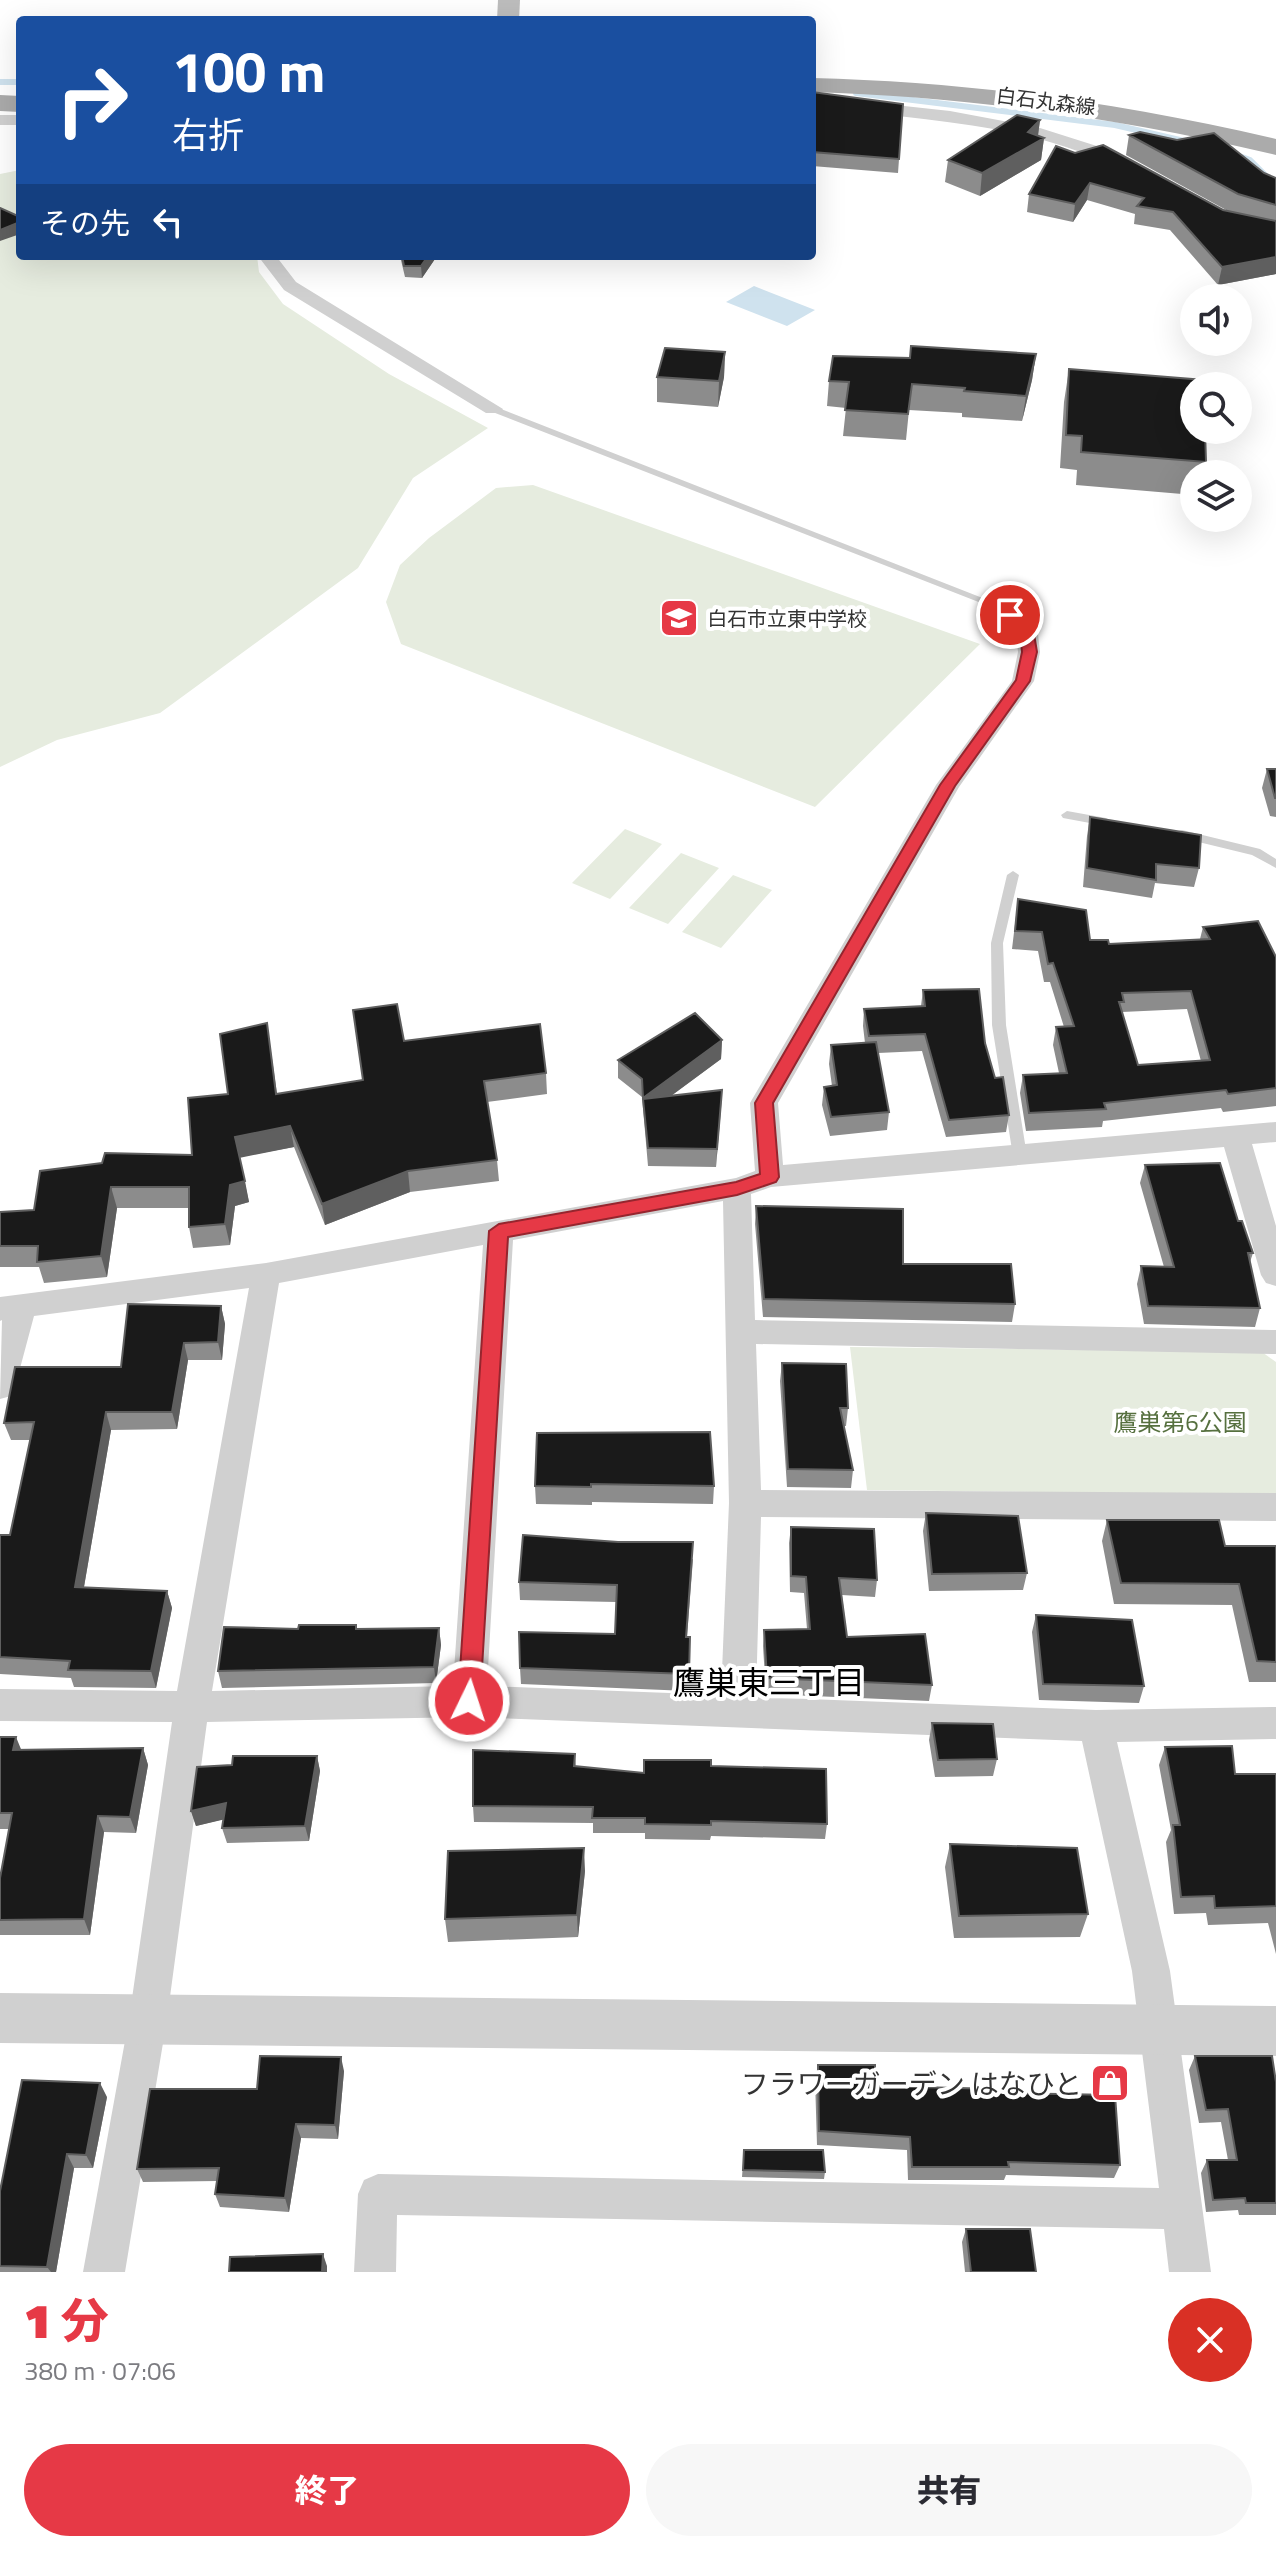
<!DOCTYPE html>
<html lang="ja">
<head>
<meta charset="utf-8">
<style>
	:root { --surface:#fff; --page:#f7f7f7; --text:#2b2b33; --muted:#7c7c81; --accent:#e63946 }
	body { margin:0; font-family:"Titillium Web","Noto Sans JP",sans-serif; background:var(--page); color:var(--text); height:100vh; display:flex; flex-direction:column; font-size:30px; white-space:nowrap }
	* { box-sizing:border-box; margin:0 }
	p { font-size:26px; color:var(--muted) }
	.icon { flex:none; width:44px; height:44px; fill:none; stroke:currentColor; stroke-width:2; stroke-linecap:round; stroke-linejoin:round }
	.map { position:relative; height:2272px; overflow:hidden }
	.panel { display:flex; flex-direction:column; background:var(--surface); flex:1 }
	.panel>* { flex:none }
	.hud { position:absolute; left:16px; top:16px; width:800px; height:244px; border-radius:8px; box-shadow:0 8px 32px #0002; background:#1a4fa0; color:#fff; overflow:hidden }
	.controls { position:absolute; left:1180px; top:284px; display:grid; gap:16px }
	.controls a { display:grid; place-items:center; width:72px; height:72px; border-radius:50%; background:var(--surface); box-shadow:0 8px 32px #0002; font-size:40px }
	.pin { position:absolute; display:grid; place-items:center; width:68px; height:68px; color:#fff; margin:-34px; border:4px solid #fff; border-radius:50%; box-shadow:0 2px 8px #0007 }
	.me { position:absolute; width:88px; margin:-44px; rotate:4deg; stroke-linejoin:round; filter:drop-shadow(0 0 6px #0008) }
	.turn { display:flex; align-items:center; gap:28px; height:168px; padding:0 24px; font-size:36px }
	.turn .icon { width:104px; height:104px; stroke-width:2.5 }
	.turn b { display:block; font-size:56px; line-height:68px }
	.then { display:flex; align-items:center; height:76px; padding:0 24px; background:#0003; gap:16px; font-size:30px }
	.round { display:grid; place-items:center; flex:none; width:84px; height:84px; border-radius:42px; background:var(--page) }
	.head { display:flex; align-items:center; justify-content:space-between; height:136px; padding:0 24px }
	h1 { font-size:48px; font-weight:800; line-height:60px; color:var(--accent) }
	.action { display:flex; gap:16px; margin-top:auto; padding:16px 24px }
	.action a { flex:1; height:92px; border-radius:48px; background:var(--accent); color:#fff; font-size:32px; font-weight:800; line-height:92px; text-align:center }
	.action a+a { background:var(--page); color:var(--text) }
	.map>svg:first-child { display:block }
	.green { fill:#e6ecdf }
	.water { fill:#cfe2ee }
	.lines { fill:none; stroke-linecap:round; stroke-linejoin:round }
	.stream { stroke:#cfe2ee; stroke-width:6 }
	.service { fill:#d0d0d0; fill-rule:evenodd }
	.minor { fill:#d0d0d0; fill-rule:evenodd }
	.tertiary { fill:#d0d0d0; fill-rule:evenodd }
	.secondary { fill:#bdbdbd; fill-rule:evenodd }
	.primary { fill:#ababab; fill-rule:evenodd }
	.wall { fill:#8c8c8c; fill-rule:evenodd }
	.shaded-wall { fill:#5f5f5f }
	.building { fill:#1a1a1a; stroke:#5f5f5f; stroke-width:2; fill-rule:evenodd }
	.route { fill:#e63946; stroke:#96252e; stroke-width:2 }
	.labels { text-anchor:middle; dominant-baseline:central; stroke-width:8; stroke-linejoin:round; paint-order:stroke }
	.far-street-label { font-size:20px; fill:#333; stroke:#fff }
	.far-poi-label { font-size:20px; fill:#333; stroke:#fff; text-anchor:start }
	.park-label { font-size:24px; fill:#56703f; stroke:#fff }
	.near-poi-label { font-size:28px; fill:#333; stroke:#fff; text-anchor:end }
	.near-neighbourhood-label { font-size:32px; fill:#000; stroke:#fff }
</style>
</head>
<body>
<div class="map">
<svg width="1276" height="2272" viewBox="0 0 1276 2272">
	<rect width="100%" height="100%" fill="#fff"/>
	<!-- green -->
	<path class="green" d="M20 170V256H257L259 272 283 304 389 374 488 428 413 478 358 568 160 713 57 740 0 767V174Z
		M533 485 980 644 815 807 401 644 386 602 400 565 429 538 496 488Z
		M625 829 662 844 610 899 572 883Z
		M681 853 719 868 668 924 629 908Z
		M733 875 772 890 721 948 682 932Z
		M850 1347 1262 1352 1276 1362V1495L867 1490Z"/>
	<!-- water -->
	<path class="water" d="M754 286 815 310 787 326 726 302Z"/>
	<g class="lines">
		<!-- stream -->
		<path class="stream" d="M0 82H20
			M856 93 1115 125 1184 141
			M1234 154 1250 160 1276 186"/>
		<!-- service -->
		<path class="service" d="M490 407H496L1008 608 1007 610H999L490 411Z
			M1067 811 1106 818 1112 822 1106 826 1063 818 1061 815Z
			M1182 830 1260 849 1276 859V868L1252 855 1178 837 1176 834 1178 831Z
			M1013 871 1019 875 1003 943 1006 1025 1027 1156 1020 1161 1013 1156 992 1025 991 943 1007 875Z"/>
		<!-- minor -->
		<path class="minor" d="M812 91 840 99 950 111 1040 128 1103 148 1132 164 1124 169 1118 168C1022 121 932 124 830 106L812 101Z
			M0 115H20V125H0Z
			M258 256H276L296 282 503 409 500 413H486L284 290Z
			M1003 601 1011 603 1038 634 1040 652 1034 681 959 787 778 1103 783 1165 1276 1122V1142L1252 1144 1276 1226V1286L1266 1283 1261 1275 1224 1147 771 1187 751 1194 755 1320 1276 1330V1354L756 1344 761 1490 1276 1493V1521L761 1517 756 1697 1096 1710 1276 1707V1739L1117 1742 1170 1971 1211 2272H1169L1164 2229 397 2215 396 2272H354L358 2194 364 2180 378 2174 1159 2188 1132 1971 1082 1741 469 1717 207 1722 167 2019 125 2272H83L129 2019 172 1722 0 1721V1689L177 1691 249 1288 34 1316 15 1387 11 1396 0 1399 2 1320 0 1321V1297L266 1263 736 1178 755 1171 750 1103 936 785 1012 681 1018 652 1016 635 992 608ZM723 1201 729 1503 721 1695 487 1686 513 1240ZM483 1245 453 1686 212 1691 279 1283Z"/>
		<!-- tertiary -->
		<path class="tertiary" d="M0 1993 1276 2006V2056L0 2043Z"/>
		<!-- secondary -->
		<path class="secondary" d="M498 0H520L519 20H497Z"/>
		<!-- primary -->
		<path class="primary" d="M812 78C970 82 1123 103 1276 139V155C1123 118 970 97 812 92Z
			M0 95 20 96V112L0 111Z"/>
	</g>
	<!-- wall -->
	<path class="wall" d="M812 92 903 104 898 173 812 166Z
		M1040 120 1038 136 1044 138 1041 160 980 196 945 182 948 160Z
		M1129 135 1264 173 1276 178V274L1218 285 1170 230 1134 224 1135 214 1087 200 1073 222 1027 212 1029 194 1056 146 1228 211 1126 155Z
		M400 256H437L422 278 405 277Z
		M725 352 724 377 718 407 657 402V377Z
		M1036 354 1032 380 1022 421 962 417V413L909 410 906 440 843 436 846 408 827 406 829 381 910 358Z
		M1069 369 1206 462 1203 474H1194V495L1076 485 1077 470 1060 468 1064 402Z
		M1267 769H1276V817L1270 816 1262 788Z
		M1090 817 1199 868 1194 887 1155 883 1152 898 1083 887 1087 836Z
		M1018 899 1090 940 1109 944 1200 939 1203 927 1276 957V1106L1223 1112 1221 1108 1103 1121 1102 1127 1026 1131 1020 1093 1023 1075 1059 1073 1053 1045 1056 1027H1064L1050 982H1044L1038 951 1012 949ZM1187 1009 1201 1061 1138 1065 1122 1012Z
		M923 990 985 1043 995 1078 1009 1115 1006 1132 946 1137 922 1051 878 1053 889 1112 887 1130 830 1136 822 1105 824 1087 832 1086 829 1064 831 1045 865 1043 863 1026 864 1009 921 1006Z
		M267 1023 277 1094 363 1080 404 1041 546 1073 547 1094 487 1102 497 1160 499 1181 410 1192 325 1225 294 1147 239 1157 249 1202 235 1206 230 1245 193 1248 189 1227V1208H117L107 1277 44 1283 39 1267H0V1212L34 1210 192 1155 228 1094Z
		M722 1040 721 1059 671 1096 722 1090 716 1167 648 1166 642 1097 618 1078V1060Z
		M1145 1165 1238 1221 1253 1253 1250 1262 1260 1308 1255 1327 1144 1324 1137 1284 1141 1266 1164 1267 1140 1183Z
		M756 1206 903 1264 1015 1304 1012 1322 763 1317 755 1224Z
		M221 1306 225 1324 222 1360H188L177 1429 111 1430 84 1587 167 1591 172 1608 156 1688 74 1687 71 1678 0 1674V1535H10L30 1440H11L4 1423 121 1367Z
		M782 1363 848 1408 846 1426H844L853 1470 851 1488 787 1487 780 1381Z
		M537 1433 714 1486 713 1504 592 1502V1505L536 1504 535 1486Z
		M926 1513 1027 1573 1023 1590 929 1591 923 1531Z
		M1107 1520 1225 1546H1276V1682H1249L1232 1605 1114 1604 1102 1541Z
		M791 1527 877 1580 875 1597 842 1595 847 1637 932 1685 929 1701 766 1694 763 1646 764 1630 807 1629 804 1593 790 1592 789 1543Z
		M693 1559 687 1637H690L688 1691 521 1684 520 1668 615 1634 616 1602 520 1600 519 1582Z
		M1036 1615 1144 1686 1139 1703 1039 1700 1032 1632Z
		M356 1625 357 1629 439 1628 441 1645 436 1683 222 1688 218 1671 298 1629Z
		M932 1723 997 1759 993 1776 935 1777 929 1740Z
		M0 1737 21 1750 143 1748 148 1765 136 1833 104 1832 90 1935H0V1878L9 1829H0Z
		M1165 1747 1235 1774H1276V1954L1268 1923 1208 1925 1206 1913 1174 1914 1166 1842 1171 1830 1159 1765Z
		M575 1754 576 1767 644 1773 711 1766 827 1824 825 1839 711 1836 710 1840 645 1839V1833H593V1823L474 1822 473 1806Z
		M317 1756 320 1771 309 1841 227 1843 222 1828 224 1819 196 1826 191 1811Z
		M950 1844 1088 1914 1080 1937 954 1938 945 1867Z
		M585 1871 578 1937 448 1942 445 1919Z
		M1195 2056 1276 2082V2215H1239L1238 2210 1206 2212 1201 2173 1207 2160H1228L1221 2122 1199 2123 1189 2070Z
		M818 2065 875 2086 999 2093 1120 2165 1114 2178 1006 2175 1004 2180H908L907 2150 817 2145 815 2079Z
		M344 2071 338 2139 301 2138 289 2212 220 2207 215 2194 217 2181 143 2182 137 2169 257 2089Z
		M107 2097 93 2168H74L56 2272H0V2191Z
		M744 2150 825 2172 824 2179 742 2177Z
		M966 2229 1036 2272H965L962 2242Z"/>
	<!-- shaded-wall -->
	<path class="shaded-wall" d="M1040 120 1037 142 1044 138 1041 160 980 196 982 173Z
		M1090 183 1087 200 1073 222 1075 204Z
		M20 222V234L0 241V230Z
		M428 256H437L422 278 421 266Z
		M1276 257V274L1218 285 1222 267Z
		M725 352 724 377 718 407 719 381Z
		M1036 354 1032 380 1022 421 1026 396Z
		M722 1040 721 1059 645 1115 643 1099V1117V1098Z
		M722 1090 721 1109 716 1167 717 1149Z
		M290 1126 294 1147 239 1158 235 1137Z
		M408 1171 410 1192 325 1225 322 1204Z
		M245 1181 249 1202 235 1206 230 1245 225 1224 230 1185Z
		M111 1187 117 1208 107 1277 101 1256Z
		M221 1306 225 1324 222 1360 218 1342Z
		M184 1343 188 1360 177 1429 172 1412Z
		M106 1412 111 1430 81 1604 75 1587Z
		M167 1591 172 1608 156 1688 151 1671Z
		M439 1628 441 1645 436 1683 434 1667Z
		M16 1737 23 1754 13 1750Z
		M143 1748 148 1765 136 1833 130 1817Z
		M317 1756 320 1771 309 1841 305 1826Z
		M226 1803 230 1818 196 1826 191 1811Z
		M98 1816 104 1832 90 1935 84 1919Z
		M584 1848 585 1871 578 1937 577 1915Z
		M341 2057 344 2071 338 2139 335 2125Z
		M100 2083 107 2097 93 2168 86 2155Z
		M296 2124 301 2138 289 2212 285 2198Z
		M67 2154 74 2168 56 2272H51L47 2267Z
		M323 2254 327 2266V2272H322Z"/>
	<!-- building -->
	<path class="building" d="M812 92 903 104 899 159 812 152Z
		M1017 115 1040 120 1028 132 1044 138 982 173 948 160Z
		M1140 132 1177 140 1214 133 1264 173 1276 178V205L1238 194 1129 135Z
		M1103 145 1223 210 1276 221V257L1222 267 1173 212 1137 206 1144 198 1090 183 1075 204 1029 194 1056 146 1075 153Z
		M0 208 20 217V222L0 230Z
		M402 256H428L421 266H404Z
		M911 346 1036 354 1026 396 964 391 965 388 912 384 908 414 845 410 849 382 829 381 833 356 910 358Z
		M665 348 725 352 719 381 657 377Z
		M1069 369 1204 380V386H1194V430H1205L1206 462 1081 452 1082 436 1066 435Z
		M1267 769H1276V798H1275Z
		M1090 817 1201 835 1199 868 1156 864V880L1087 868Z
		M1018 899 1086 910 1090 940H1108L1109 944 1210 939 1203 927 1258 921 1276 957V1088L1228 1094 1226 1090 1104 1103 1106 1109 1029 1113 1023 1075 1067 1073 1056 1027 1074 1026 1053 963 1048 964 1042 932 1015 931ZM1191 991 1210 1060 1138 1065 1119 1002H1124L1122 993Z
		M979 989 985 1043 995 1078 1003 1077 1009 1115 949 1120 925 1034 869 1036 864 1009 925 1006 923 990Z
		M397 1004 404 1041 540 1024 546 1073 484 1081 497 1160 408 1171 322 1204 290 1126 235 1137 245 1181 230 1185 225 1224 189 1227V1187H111L101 1256 37 1262 38 1246H0V1212L34 1210 40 1171 102 1163 105 1153 192 1155 188 1098 228 1094 220 1034 267 1023 276 1094 363 1080 353 1010Z
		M695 1013 722 1040 643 1098 642 1079 618 1060Z
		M876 1042 889 1112 831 1117 824 1087 837 1085 831 1045Z
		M722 1090 717 1149 648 1148 643 1099Z
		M1220 1163 1238 1221H1242L1253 1253H1248L1260 1308 1148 1306 1141 1266 1174 1267 1145 1165Z
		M756 1206 903 1209V1264H1011L1015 1304 764 1299Z
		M128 1304 221 1306 218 1342 184 1343 172 1412H106L75 1587 167 1591 151 1671 68 1670 70 1661 0 1657V1535H10L34 1422 4 1423 15 1367H121Z
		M782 1363 846 1364 848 1408H840L853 1470 788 1469Z
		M710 1432 714 1486 591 1484V1487L535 1486 537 1433Z
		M926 1513 1018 1516 1027 1573 932 1574Z
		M1107 1520H1219L1225 1546H1276V1662L1257 1661 1239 1584 1121 1583Z
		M791 1527 874 1529 877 1580 839 1578 847 1637 925 1634 932 1685 767 1678 764 1630 810 1629 806 1577 791 1576Z
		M523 1535 618 1542H693L686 1637H690L689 1674 520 1668 519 1632 615 1634 617 1585 519 1582Z
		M1036 1615 1132 1620 1144 1686 1043 1684Z
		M299 1625H356V1629L439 1628 434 1667 218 1671 224 1627 298 1629Z
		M932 1723 993 1724 997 1759 938 1760Z
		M0 1737H16L13 1750 143 1748 130 1817 98 1816 84 1919 0 1920V1878L12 1813H0Z
		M1232 1746 1235 1774H1276V1907V1906L1215 1908 1214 1896 1181 1897 1173 1825H1180L1165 1747Z
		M473 1750 575 1754 574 1766 644 1773V1760H711V1766L826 1769 827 1824 711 1821V1825L645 1824V1818H592L593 1807 473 1806Z
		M233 1756H317L305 1826 222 1828 226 1803 191 1811 197 1767 232 1765Z
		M950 1844 1077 1848 1088 1914 959 1916Z
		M584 1848 577 1915 445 1919 448 1851Z
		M260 2056 341 2057 335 2125 296 2124 285 2198 215 2194 219 2168 137 2169 150 2089H257Z
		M1195 2056H1272L1276 2082V2203H1246L1245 2198 1213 2200 1207 2160H1237L1228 2109 1206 2110Z
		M818 2065H875V2086L999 2089V2093L1115 2095 1120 2165 1008 2162 1009 2167H912L910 2137 819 2131Z
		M22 2080 100 2083 86 2155 67 2154 47 2267 0 2266V2191Z
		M744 2150H823L825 2172 743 2170Z
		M966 2229H1030L1036 2272H971Z
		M323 2254 322 2272H229L230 2257Z"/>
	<!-- route -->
	<path class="route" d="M1010 611 1015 612 1034 634 1037 652 1030 681 955 786 773 1103 779 1177 776 1182 737 1195 508 1237 480 1701 477 1709 469 1712 461 1709 458 1701 489 1231 499 1224 736 1182 760 1174 755 1103 940 785 1016 680 1022 652 1020 635 1003 615Z"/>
	<!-- icons -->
	<defs>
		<symbol id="school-square" viewBox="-11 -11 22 22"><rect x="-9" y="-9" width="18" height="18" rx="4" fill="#e63946" stroke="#fff"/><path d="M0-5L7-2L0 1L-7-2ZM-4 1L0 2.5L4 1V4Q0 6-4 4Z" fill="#fff"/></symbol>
		<symbol id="shop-square" viewBox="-11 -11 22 22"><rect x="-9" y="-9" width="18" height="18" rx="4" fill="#e63946" stroke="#fff"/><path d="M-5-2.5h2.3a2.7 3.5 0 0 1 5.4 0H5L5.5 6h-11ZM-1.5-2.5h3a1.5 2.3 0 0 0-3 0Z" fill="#fff"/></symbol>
	</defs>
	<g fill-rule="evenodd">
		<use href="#school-square" x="657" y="596" width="44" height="44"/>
		<use href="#shop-square" x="1088" y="2061" width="44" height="44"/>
	</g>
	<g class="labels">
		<!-- far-street labels -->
		<g class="far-street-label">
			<text transform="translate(1046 101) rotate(7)">白石丸森線</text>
		</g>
		<!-- far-poi labels -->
		<g class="far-poi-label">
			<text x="707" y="618">白石市立東中学校</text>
		</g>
		<!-- park labels -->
		<g class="park-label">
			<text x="1180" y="1422">鷹巣第6公園</text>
		</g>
		<!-- near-poi labels -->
		<g class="near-poi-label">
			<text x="1082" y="2083">フラワーガーデン はなひと</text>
		</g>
		<!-- near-neighbourhood labels -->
		<g class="near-neighbourhood-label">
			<text x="769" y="1682">鷹巣東三丁目</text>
		</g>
	</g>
</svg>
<div class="controls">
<a><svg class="icon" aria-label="sound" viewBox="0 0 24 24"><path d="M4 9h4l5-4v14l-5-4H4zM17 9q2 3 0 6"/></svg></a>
<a><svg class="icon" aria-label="search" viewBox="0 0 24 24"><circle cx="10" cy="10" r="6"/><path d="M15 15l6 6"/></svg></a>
<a><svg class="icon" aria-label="layers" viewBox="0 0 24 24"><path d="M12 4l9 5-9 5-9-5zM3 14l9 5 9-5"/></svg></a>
</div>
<div class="pin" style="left:1010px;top:615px;background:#d93025"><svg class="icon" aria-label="arrive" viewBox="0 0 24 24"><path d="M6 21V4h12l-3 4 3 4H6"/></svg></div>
<svg class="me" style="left:469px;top:1701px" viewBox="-20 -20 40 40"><circle r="17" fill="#e63946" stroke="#fff" stroke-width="3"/><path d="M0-11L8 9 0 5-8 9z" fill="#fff"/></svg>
<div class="hud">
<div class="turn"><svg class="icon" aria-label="right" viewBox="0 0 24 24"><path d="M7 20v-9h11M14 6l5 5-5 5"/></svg><div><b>100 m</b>右折</div></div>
<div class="then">その先<svg class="icon" aria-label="left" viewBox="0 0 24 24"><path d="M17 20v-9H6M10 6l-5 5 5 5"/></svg></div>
</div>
</div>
<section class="panel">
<div class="head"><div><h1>1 分</h1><p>380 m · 07:06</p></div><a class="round" style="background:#d93025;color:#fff"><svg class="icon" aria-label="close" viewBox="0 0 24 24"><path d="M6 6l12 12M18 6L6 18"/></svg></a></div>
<div class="action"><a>終了</a><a>共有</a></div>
</section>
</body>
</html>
